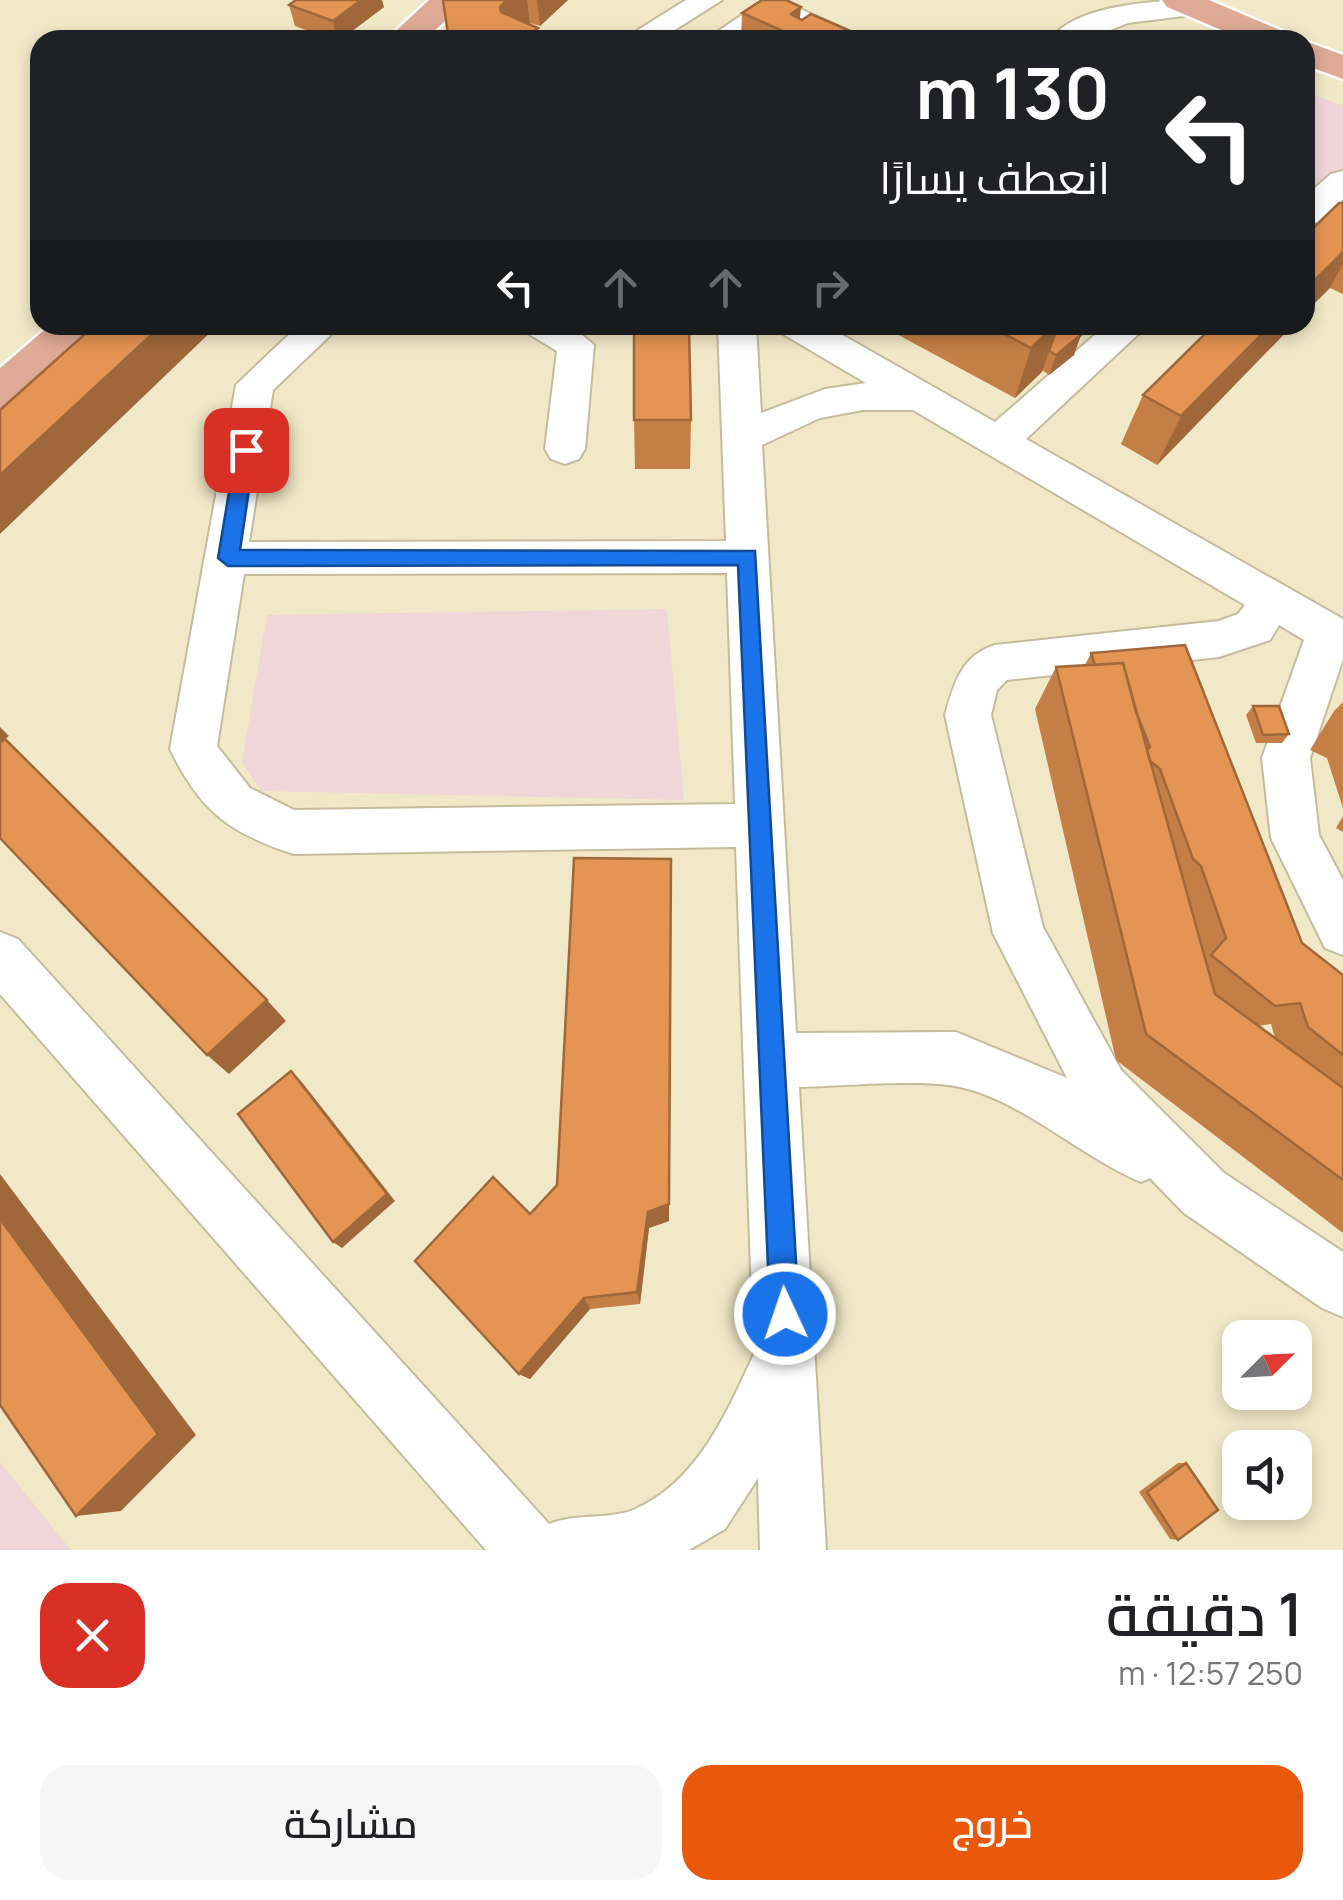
<!DOCTYPE html>
<html lang="ar">
<head>
<meta charset="utf-8">
<style>
	:root { --surface:#fff; --page:#f6f6f6; --text:#202124; --muted:#757577; --accent:#ea580c }
	body { margin:0; font-family:Manrope,Cairo,sans-serif; background:var(--page); color:var(--text); direction:rtl; height:100vh; display:flex; flex-direction:column; font-size:38px; white-space:nowrap }
	* { box-sizing:border-box; margin:0 }
	p { font-size:32px; color:var(--muted) }
	.icon { flex:none; width:55px; height:55px; fill:none; stroke:currentColor; stroke-width:2; stroke-linecap:round; stroke-linejoin:round }
	.map { position:relative; height:1550px; overflow:hidden; direction:ltr }
	.panel { display:flex; flex-direction:column; background:var(--surface); flex:1 }
	.panel>* { flex:none }
	.hud { position:absolute; left:30px; top:30px; width:1285px; height:305px; border-radius:30px; box-shadow:0 5px 15px #0003; direction:rtl; background:#202124; color:#fff; overflow:hidden }
	.needle { width:65px; rotate:66deg }
	.tools { position:absolute; left:1222px; top:1320px; display:grid; gap:20px }
	.tools a { display:grid; place-items:center; width:90px; height:90px; border-radius:20px; background:var(--surface); box-shadow:0 5px 15px #0003; font-size:50px }
	.pin { position:absolute; display:grid; place-items:center; width:85px; height:85px; color:#fff; margin:-42px; border-radius:20px; box-shadow:0 5px 15px #0006 }
	.me { position:absolute; width:110px; margin:-55px; rotate:357deg; stroke-linejoin:round; filter:drop-shadow(0 0 8px #0008) }
	.turn { display:flex; align-items:center; gap:35px; height:210px; padding:0 40px; font-size:45px }
	.turn .icon { width:130px; height:130px; stroke-width:2.5 }
	.turn b { display:block; font-size:70px; line-height:85px }
	.lanes { display:flex; align-items:center; height:95px; padding:0 40px; background:#0003; justify-content:center; gap:50px; direction:ltr }
	.lanes .off { opacity:.35 }
	.round { display:grid; place-items:center; flex:none; width:105px; height:105px; border-radius:30px; background:var(--page) }
	.summary { display:flex; align-items:center; justify-content:space-between; height:170px; padding:0 40px }
	h1 { font-size:60px; font-weight:600; line-height:75px }
	.button { display:flex; gap:20px; margin-top:auto; padding:20px 40px }
	.button a { flex:1; height:115px; border-radius:30px; background:var(--accent); color:#fff; font-size:40px; font-weight:600; line-height:115px; text-align:center }
	.button a+a { background:var(--page); color:var(--text) }
	.map>svg:first-child { display:block }
	.education { fill:#f0d6d9 }
	.lines { fill:none; stroke-linecap:round; stroke-linejoin:round }
	.minor-casing { stroke:#c4bc9c; stroke-width:4 }
	.major-casing { stroke:#fff; stroke-width:5 }
	.minor { fill:#fff; fill-rule:evenodd }
	.major { fill:#dea995; fill-rule:evenodd }
	.wall { fill:#c47f47; fill-rule:evenodd }
	.shaded-wall { fill:#a0683a }
	.building { fill:#e49453; stroke:#a0683a; stroke-width:2.5 }
	.route { fill:#1a73e8; stroke:#114b97; stroke-width:2.5 }
</style>
</head>
<body>
<div class="map">
<svg width="1343" height="1550" viewBox="0 0 1343 1550">
	<rect width="100%" height="100%" fill="#f0e8c7"/>
	<!-- education -->
	<path class="education" d="M1305 91 1343 106V173L1305 209Z
		M667 609 684 800 261 791 242 762 267 615Z
		M0 1462 71 1550H0Z"/>
	<g class="lines">
		<defs>
			<path id="minor" d="M686 0H722L659 40H622Z
				M781 0 854 34 858 40H819L774 19 741 40H705L763 1Z
				M1205 0 1212 7 1207 13 1128 23 1086 40H1050C1076 3 1163 0 1205 0Z
				M1343 171V199L1337 207 1343 211V238L1305 216 1308 194 1331 174Z
				M299 325H341L273 390 249 542 726 541 718 325H756L761 413 825 389 866 383 783 334 777 325H825L995 422 1106 325H1148L1026 439 1343 619V659L1310 758 1319 835 1343 880V955L1325 948 1271 838 1262 758 1304 640 1279 625 1270 640 1219 657 1007 680 997 690 991 715 1043 927 1121 1070 1224 1173 1343 1252V1317L1322 1308 1184 1213 1150 1178 1141 1182C1081 1157 1018 1097 955 1086 917 1079 841 1086 799 1087L826 1550H760L758 1478 725 1529 689 1550H486L0 994V932L18 939 549 1524C576 1513 607 1520 633 1510 697 1483 726 1414 754 1354L736 847 294 854C229 833 200 811 170 749L236 385ZM863 410H913L1245 605 1238 614 1219 621 995 645C961 656 954 683 945 715L993 933 1067 1078 956 1032 796 1033 762 445 820 418ZM727 573 735 804 294 810 250 788 217 746 244 574Z
				M523 325H570L594 345 585 449 579 459 565 464 551 459 545 449 557 351 529 334Z"/>
			<path id="major" d="M429 0H467L425 40H386Z
				M1162 0H1209L1287 33 1293 40H1245L1167 7Z
				M1305 41 1343 55V79L1305 65Z
				M50 325H98L16 404 0 409V368Z"/>
		</defs>
		<!-- minor casing -->
		<use href="#minor" class="minor-casing"/>
		<!-- major casing -->
		<use href="#major" class="major-casing"/>
		<!-- minor -->
		<use href="#minor" class="minor"/>
		<!-- major -->
		<use href="#major" class="major"/>
	</g>
	<!-- wall -->
	<path class="wall" d="M443 0H568L540 26 530 23V25L538 28 539 40H449Z
		M289 5 384 7 340 40H333L295 26Z
		M742 13 800 19 871 40H741Z
		M1343 203V294L1330 288Z
		M626 325H689L691 420 690 469H635L634 420V330Z
		M880 325H1064L1074 355 1049 375 1042 370 1015 398Z
		M1293 325 1157 465 1121 444 1143 395Z
		M1185 645 1302 943 1343 975V1233L1116 1060 1035 709 1056 667 1085 665 1091 653ZM1271 1024 1275 1038 1258 1026Z
		M1343 702V808L1327 758 1310 750 1334 711Z
		M1253 706 1289 734 1282 743H1256L1246 715Z
		M1343 816V832L1336 828Z
		M530 1214 669 1221 649 1228 640 1304 590 1309 530 1379 519 1374Z
		M1178 1463H1186L1178 1540 1170 1539 1139 1492Z"/>
	<!-- shaded-wall -->
	<path class="shaded-wall" d="M361 0H382L384 7 340 40H337L333 21Z
		M507 0H527L531 33 538 28 539 40H504L500 7Z
		M537 0H568L540 26Z
		M801 7 798 38 791 14Z
		M1343 252V264L1330 288 1305 313V290Z
		M162 325H218L0 534V475Z
		M1055 325H1058L1042 372 1015 398 1031 348Z
		M1271 325H1293L1157 465 1181 416Z
		M1081 335 1074 355 1049 375 1056 355Z
		M0 727 9 736 0 743Z
		M671 859 669 1221 649 1228 640 1304 637 1292Z
		M267 1000 286 1021 229 1074 207 1055Z
		M291 1071 301 1081 395 1201 342 1248 333 1242Z
		M0 1174 196 1435 121 1511 76 1516 0 1219Z
		M584 1298 590 1309 530 1379 519 1374Z"/>
	<!-- building -->
	<path class="building" d="M296 0H361L333 21 289 5Z
		M443 0H507L500 7 501 12 538 28 521 40H463L448 34Z
		M762 0H786L801 7 791 14 802 20 811 14 871 40H803L742 13Z
		M1339 203H1343V252L1305 290V236Z
		M95 325H162L0 475V410Z
		M634 325H689L691 420H634Z
		M987 325H1055L1031 348Z
		M1058 325H1064L1081 335 1056 355 1049 351Z
		M1214 325H1271L1181 416 1143 395Z
		M1185 645 1302 943 1343 975V1055L1308 1027 1300 1003 1275 1006 1211 955 1226 938 1201 866 1193 859 1160 769 1150 761 1147 750 1150 747 1136 712 1123 663 1095 665 1091 653Z
		M1123 663 1215 994 1343 1088V1180L1146 1034 1056 667Z
		M1253 706H1279L1289 734 1263 735Z
		M5 739 267 1000 207 1055 0 838V743Z
		M574 858 671 859 669 1204 648 1212 637 1292 584 1298 519 1374 415 1261 493 1177 530 1214 557 1185Z
		M291 1071 387 1194 333 1242 238 1114Z
		M0 1219 158 1434 76 1516 0 1405Z
		M1186 1463 1218 1510 1178 1540 1147 1492Z"/>
	<!-- route -->
	<path class="route" d="M246 443 255 450 240 550 755 551 799 1314 795 1324 785 1329 775 1324 770 1314 738 565 228 566 218 558 236 450Z"/>
</svg>
<div class="tools">
<a><svg class="needle" viewBox="-14 -14 28 28"><path d="M0-13l5 13h-10z" fill="#e53935"/><path d="M0 13l5-13h-10z" fill="#757577"/></svg></a>
<a><svg class="icon" aria-label="sound" viewBox="0 0 24 24"><path d="M4 9h4l5-4v14l-5-4H4zM17 9q2 3 0 6"/></svg></a>
</div>
<div class="pin" style="left:246px;top:450px;background:#d93025"><svg class="icon" aria-label="arrive" viewBox="0 0 24 24"><path d="M6 21V4h12l-3 4 3 4H6"/></svg></div>
<svg class="me" style="left:785px;top:1314px" viewBox="-20 -20 40 40"><circle r="17" fill="#1a73e8" stroke="#fff" stroke-width="3"/><path d="M0-11L8 9 0 5-8 9z" fill="#fff"/></svg>
<div class="hud">
<div class="turn"><svg class="icon" aria-label="left" viewBox="0 0 24 24"><path d="M17 20v-9H6M10 6l-5 5 5 5"/></svg><div><b>130 m</b>انعطف يسارًا</div></div>
<div class="lanes"><svg class="icon" aria-label="left" viewBox="0 0 24 24"><path d="M17 20v-9H6M10 6l-5 5 5 5"/></svg><svg class="icon off" aria-label="ahead" viewBox="0 0 24 24"><path d="M12 20V5M6 11l6-6 6 6"/></svg><svg class="icon off" aria-label="ahead" viewBox="0 0 24 24"><path d="M12 20V5M6 11l6-6 6 6"/></svg><svg class="icon off" aria-label="right" viewBox="0 0 24 24"><path d="M7 20v-9h11M14 6l5 5-5 5"/></svg></div>
</div>
</div>
<section class="panel">
<div class="summary"><div><h1>1 دقيقة</h1><p>250 m · 12:57</p></div><a class="round" style="background:#d93025;color:#fff"><svg class="icon" aria-label="close" viewBox="0 0 24 24"><path d="M6 6l12 12M18 6L6 18"/></svg></a></div>
<div class="button"><a>خروج</a><a>مشاركة</a></div>
</section>
</body>
</html>
